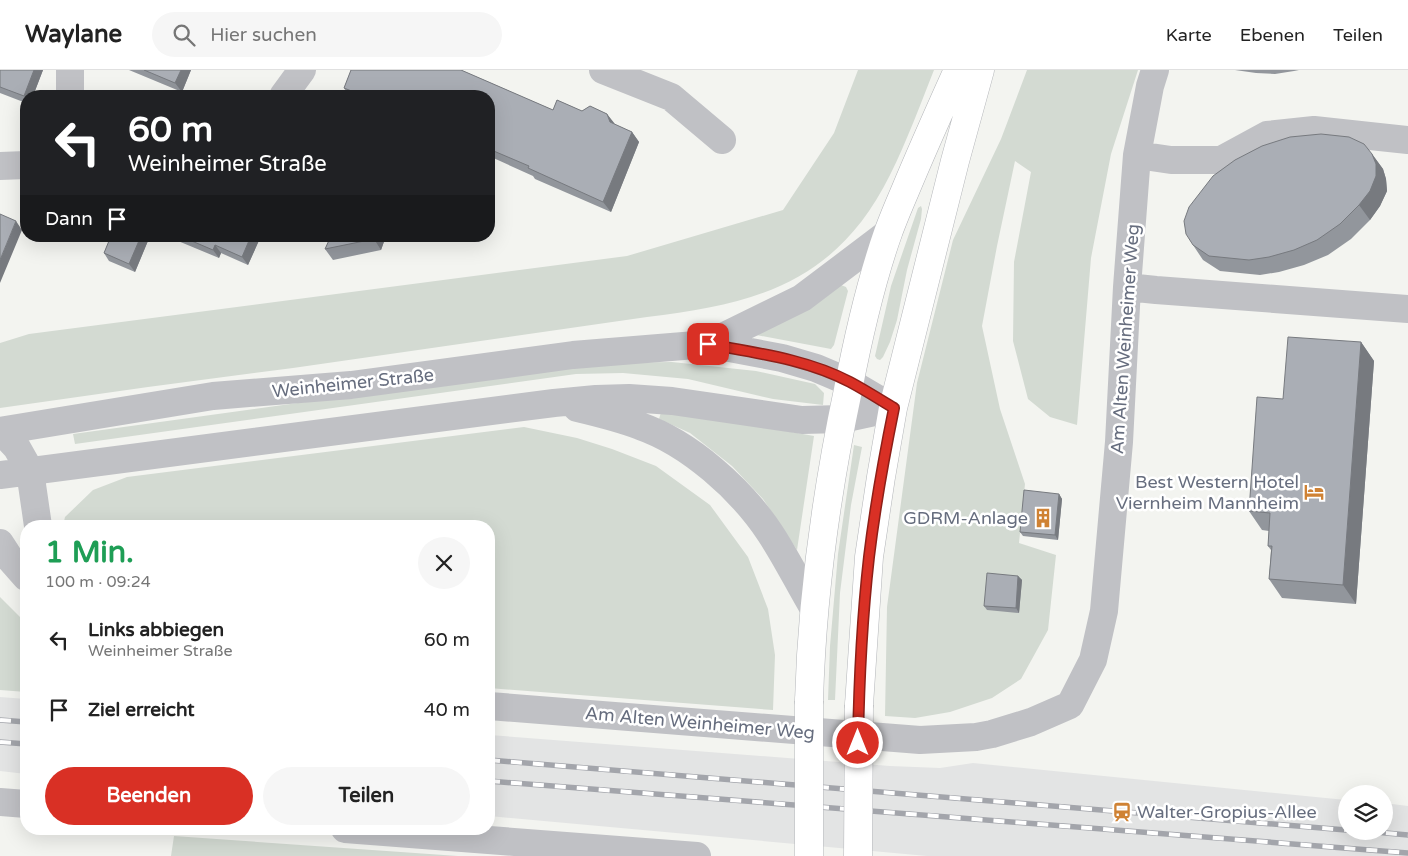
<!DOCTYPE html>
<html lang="de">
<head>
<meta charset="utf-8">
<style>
	:root { --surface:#fff; --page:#f6f6f6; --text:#222; --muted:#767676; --line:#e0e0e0; --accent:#d93025 }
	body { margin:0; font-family:"Varela Round",sans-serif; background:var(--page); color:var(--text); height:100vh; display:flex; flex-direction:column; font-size:19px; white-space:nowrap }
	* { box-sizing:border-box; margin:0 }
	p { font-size:16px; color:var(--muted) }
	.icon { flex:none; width:28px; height:28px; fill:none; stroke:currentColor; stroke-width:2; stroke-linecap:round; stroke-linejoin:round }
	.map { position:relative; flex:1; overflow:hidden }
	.details { position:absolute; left:20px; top:450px; width:475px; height:315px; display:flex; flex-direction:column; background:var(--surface); border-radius:20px; box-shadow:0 5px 20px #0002 }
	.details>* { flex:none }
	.hud { position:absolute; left:20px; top:20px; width:475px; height:152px; border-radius:20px; box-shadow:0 5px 20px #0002; background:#202124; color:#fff; overflow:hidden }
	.controls { position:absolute; left:1338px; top:715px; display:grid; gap:10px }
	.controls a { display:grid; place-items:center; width:55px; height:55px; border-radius:50%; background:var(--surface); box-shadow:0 5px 20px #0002; font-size:25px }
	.pin { position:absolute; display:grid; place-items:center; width:42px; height:42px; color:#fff; margin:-21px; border-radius:10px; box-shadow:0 2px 8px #0006 }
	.me { position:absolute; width:55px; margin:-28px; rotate:0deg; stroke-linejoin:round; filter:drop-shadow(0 0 4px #0008) }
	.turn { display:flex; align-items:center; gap:18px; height:105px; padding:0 25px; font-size:22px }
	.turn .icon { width:65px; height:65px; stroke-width:2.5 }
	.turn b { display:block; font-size:35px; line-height:42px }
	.then { display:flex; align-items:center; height:48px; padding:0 25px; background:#0003; gap:10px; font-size:19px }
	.round { display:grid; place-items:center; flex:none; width:52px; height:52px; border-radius:26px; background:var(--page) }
	.headline { display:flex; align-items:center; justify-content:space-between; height:85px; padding:0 25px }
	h1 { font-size:30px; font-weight:700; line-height:38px; color:#1e9e55 }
	.primary-button { display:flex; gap:10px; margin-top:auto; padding:10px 25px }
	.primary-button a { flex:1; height:58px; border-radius:30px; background:var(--accent); color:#fff; font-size:20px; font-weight:700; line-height:58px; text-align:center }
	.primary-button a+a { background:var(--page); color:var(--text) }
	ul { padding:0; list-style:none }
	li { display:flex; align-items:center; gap:15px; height:70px; padding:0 25px }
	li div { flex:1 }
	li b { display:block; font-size:19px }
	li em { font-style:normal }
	header { display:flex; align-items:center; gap:30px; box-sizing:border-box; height:70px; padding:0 25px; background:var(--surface); border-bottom:1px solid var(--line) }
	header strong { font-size:24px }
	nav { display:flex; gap:28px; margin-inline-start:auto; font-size:18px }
	.search { width:350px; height:45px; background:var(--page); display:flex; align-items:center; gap:12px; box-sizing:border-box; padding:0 18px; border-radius:28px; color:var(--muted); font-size:19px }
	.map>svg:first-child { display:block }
	.built { fill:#e3e4e4 }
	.green { fill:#d3dad2 }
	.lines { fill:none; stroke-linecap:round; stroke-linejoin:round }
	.major-casing { stroke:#b3b5b9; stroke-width:29 }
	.minor { stroke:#c0c1c5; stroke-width:28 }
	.major { stroke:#fff; stroke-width:28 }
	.rail-casing { stroke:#a3a5ab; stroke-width:5.5 }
	.rail { stroke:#fff; stroke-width:4; stroke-dasharray:11; stroke-linecap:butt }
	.major-bridge-casing { stroke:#b3b5b9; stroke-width:29; stroke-linecap:butt }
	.major-bridge { stroke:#fff; stroke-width:28 }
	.wall { fill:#92969c }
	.shaded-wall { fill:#777a7f }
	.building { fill:#aaaeb5; stroke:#777a7f }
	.route-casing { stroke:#8d1f18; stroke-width:12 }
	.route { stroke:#d93025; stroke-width:9 }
	.labels { text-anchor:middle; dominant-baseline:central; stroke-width:5; stroke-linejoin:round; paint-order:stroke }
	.street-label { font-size:18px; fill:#666d7e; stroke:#fff }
	.poi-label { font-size:18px; fill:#666d7e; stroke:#fff; text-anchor:end }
</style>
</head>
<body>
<header>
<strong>Waylane</strong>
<div class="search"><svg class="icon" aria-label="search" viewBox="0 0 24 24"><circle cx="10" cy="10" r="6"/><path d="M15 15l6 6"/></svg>Hier suchen</div>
<nav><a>Karte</a><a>Ebenen</a><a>Teilen</a></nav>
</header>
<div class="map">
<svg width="1408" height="786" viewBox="0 0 1408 786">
	<rect width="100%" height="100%" fill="#f3f4f0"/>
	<!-- built -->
	<path class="built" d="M0 627 26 629V704L0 701Z
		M489 665 890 696 940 698 973 693 1346 730V761H1384V733L1408 736V786H927L489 746Z"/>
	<!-- green -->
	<path class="green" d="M858 0H934C920 35 907 71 890 105 837 212 757 234 647 247L293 298 148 317 0 338V273L29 264 627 186 783 140 834 63Z
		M1027 0H1138L1111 84 1091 188 1077 355 1050 347 1028 329 1013 271 1014 192 1031 102 1015 91 997 176 982 256 1000 339 1025 414 1019 473 1056 485 1048 560 1021 609 992 628 950 642 915 648 885 646 887 537 917 313 953 170 1001 69Z
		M921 136 922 139 921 149 907 200 897 250 890 272 883 287 880 290 877 289 875 286 891 216 918 138Z
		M841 215 846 217 848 221 834 275 831 279 756 265C786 250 816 237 841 215Z
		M672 292 756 301 815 314 824 323 823 335 773 329 688 309 623 303 576 304 75 374 73 364 515 303 596 293Z
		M662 339 814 366 797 480 763 429 732 396 690 363 659 349Z
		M524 357 577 368 612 379 656 396 710 435 748 487 768 539 775 585 773 640 489 618V456H63L65 447 93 420 127 407Z
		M854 375 862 377 851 435 840 523 835 630H828L830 576 838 484Z
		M0 527 26 553V622L0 620Z
		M174 766 458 786H171Z"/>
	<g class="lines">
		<defs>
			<path id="major" d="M809 631C812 526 826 424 848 320 858 268 870 214 888 163 893 149 899 135 905 121 922 80 940 40 958 0
				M859 635 869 487 881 407 893 338 955 91 980 0"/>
		</defs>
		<!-- major casing -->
		<use href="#major" class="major-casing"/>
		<!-- minor -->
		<path class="minor" d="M70 0V26
			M603 0 671 27 722 70
			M283 26 302 0
			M1137 85 1171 90H1221L1267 65 1314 60 1408 70
			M0 96 26 95
			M1127 217 1156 220 1408 239
			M708 274 802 228 888 163
			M577 338C598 343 619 348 640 356 689 373 741 419 770 463 786 487 799 514 814 539
			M0 361 213 326 351 315 573 285 708 274 782 288 816 298 849 312 893 338
			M1 361 17 378 30 401 38 456
			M0 405 554 333 596 329 629 328 672 331 802 350 842 349 893 338
			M0 473 11 490 26 507
			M489 636 920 670 976 667 992 664 1031 652 1070 635 1093 590 1104 541 1119 372 1127 217 1137 85 1150 16 1155 0
			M0 732 26 734
			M345 759 697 786"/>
		<!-- major -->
		<use href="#major" class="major"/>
		<defs>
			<path id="rail" d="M0 650 26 652
				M0 672 26 674
				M489 690 1346 760
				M489 711 1408 783
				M1364 761 1408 765"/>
		</defs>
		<!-- rail casing -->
		<use href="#rail" class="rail-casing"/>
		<!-- rail -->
		<use href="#rail" class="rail"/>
		<defs>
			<path id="major-bridge" d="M809 786V631
				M858 786 859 635"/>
		</defs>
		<!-- major-bridge casing -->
		<use href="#major-bridge" class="major-bridge-casing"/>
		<!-- major-bridge -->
		<use href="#major-bridge" class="major-bridge"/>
	</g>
	<!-- wall -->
	<path class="wall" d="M0 0H43L33 26H26V33L0 23Z
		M129 0H191L182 22Z
		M351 0H461L553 40 557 30 582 41 590 36 607 44 614 54 632 62 639 72 611 142 535 109 533 106 489 86V26H349L344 18Z
		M1235 0H1299L1294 1 1275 4 1256 3Z
		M1372 84 1383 99 1386 109 1387 121 1380 136 1370 150 1351 169 1328 185 1304 195 1279 202 1260 205 1220 201 1203 190 1193 175Z
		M108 166H150L135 202 109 191 104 183 111 167Z
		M166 166H261L248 195 221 183 219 188Z
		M331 166H386L381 180 333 190 325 179Z
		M1361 272 1374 291 1356 534 1282 528 1269 509 1271 480 1268 476 1269 461 1262 460 1249 441 1283 329Z
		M1059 424 1062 429 1058 470 1023 466 1020 462Z
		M1018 506 1022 510 1019 543 987 540 984 536Z"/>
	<!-- shaded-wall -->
	<path class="shaded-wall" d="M34 0H43L33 26H26V29L24 26Z
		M181 0H191L182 22 175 13Z
		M607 44 615 54 610 52Z
		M632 62 639 72 611 142 603 132Z
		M1372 84 1383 99 1386 109 1387 121 1380 136 1370 150 1359 135Z
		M16 151 22 160 0 213V190Z
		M141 166H150L135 202 129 194Z
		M251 166H261L248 195 242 187Z
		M375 166H386L381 180 374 169Z
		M215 175 221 183 219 188 213 180Z
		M1361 272 1374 291 1356 534 1343 515Z
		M1059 424 1062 429 1058 470 1055 465Z
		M1018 506 1022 510 1019 543 1016 538Z"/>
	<!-- building -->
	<path class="building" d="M0 0H34L24 26 0 17Z
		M144 0H181L175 13Z
		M351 0H461L553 40 557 30 582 41 590 36 607 44 610 52 632 62 603 132 528 98 529 96 489 79V26H364L344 18Z
		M1321 64 1349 67 1364 74 1372 84 1376 94V106L1370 121 1359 135 1340 154 1317 170 1294 180 1269 187 1249 190 1209 186 1193 175 1186 164 1184 151 1189 137 1213 106 1235 90 1262 76 1290 67Z
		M0 144 16 151 0 190Z
		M111 166H141L129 194 104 183Z
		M180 166H251L242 187 215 175 213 180Z
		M331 166H375L374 169 325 179Z
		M1288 267 1361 272 1343 515 1269 509 1272 476H1268L1270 443 1249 441 1257 327 1283 329Z
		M1024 420 1059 424 1055 465 1020 462Z
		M987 503 1018 506 1016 538 984 536Z"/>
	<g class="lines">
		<defs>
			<path id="route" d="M708 274C756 283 806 289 850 312 865 320 879 329 894 338 884 387 875 437 869 487 862 549 859 611 858 673"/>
		</defs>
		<!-- route casing -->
		<use href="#route" class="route-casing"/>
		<!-- route -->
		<use href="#route" class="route"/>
	</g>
	<!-- icons -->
	<defs>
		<symbol id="hotel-bare" viewBox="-9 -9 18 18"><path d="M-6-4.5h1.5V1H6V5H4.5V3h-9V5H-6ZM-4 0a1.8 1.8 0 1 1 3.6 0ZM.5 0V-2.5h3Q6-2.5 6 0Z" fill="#cf8234" stroke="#fff" stroke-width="2.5" paint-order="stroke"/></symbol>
		<symbol id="building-bare" viewBox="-9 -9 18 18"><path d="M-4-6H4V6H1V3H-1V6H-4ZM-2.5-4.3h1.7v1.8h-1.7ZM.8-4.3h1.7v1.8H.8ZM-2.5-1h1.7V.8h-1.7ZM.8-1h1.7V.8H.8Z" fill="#cf8234" stroke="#fff" stroke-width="2.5" paint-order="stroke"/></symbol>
		<symbol id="station-bare" viewBox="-9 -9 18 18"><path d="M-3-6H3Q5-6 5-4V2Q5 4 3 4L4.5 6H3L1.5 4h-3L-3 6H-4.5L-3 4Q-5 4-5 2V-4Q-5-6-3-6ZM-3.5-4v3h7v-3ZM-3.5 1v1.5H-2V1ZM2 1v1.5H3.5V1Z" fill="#cf8234" stroke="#fff" stroke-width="2.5" paint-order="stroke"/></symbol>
	</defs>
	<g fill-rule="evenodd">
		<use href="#hotel-bare" x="1300" y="408" width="28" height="28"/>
		<use href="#building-bare" x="1029" y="434" width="28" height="28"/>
		<use href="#station-bare" x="1108" y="728" width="28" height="28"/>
	</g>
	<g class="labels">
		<!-- street labels -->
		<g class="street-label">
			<text transform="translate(1125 269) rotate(-86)">Am Alten Weinheimer Weg</text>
			<text transform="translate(353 313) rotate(-6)">Weinheimer Straße</text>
			<text transform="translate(700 653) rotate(5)">Am Alten Weinheimer Weg</text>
		</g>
		<!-- poi labels -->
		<g class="poi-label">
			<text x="1299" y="412">Best Western Hotel<tspan x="1299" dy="21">Viernheim Mannheim</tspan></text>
			<text x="1028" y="448">GDRM-Anlage</text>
			<text x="1137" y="742" text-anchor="start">Walter-Gropius-Allee</text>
		</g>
	</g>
</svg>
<div class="controls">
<a><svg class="icon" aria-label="layers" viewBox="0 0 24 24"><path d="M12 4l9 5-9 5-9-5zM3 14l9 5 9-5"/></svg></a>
</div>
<div class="pin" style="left:708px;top:274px;background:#d93025"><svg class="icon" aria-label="arrive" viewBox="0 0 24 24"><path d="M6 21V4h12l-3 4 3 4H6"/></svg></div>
<svg class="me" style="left:858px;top:673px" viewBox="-20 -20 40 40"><circle r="17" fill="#d93025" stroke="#fff" stroke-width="3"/><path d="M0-11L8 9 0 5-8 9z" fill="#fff"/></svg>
<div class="hud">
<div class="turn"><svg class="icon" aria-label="left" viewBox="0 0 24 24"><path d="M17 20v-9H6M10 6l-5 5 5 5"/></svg><div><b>60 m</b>Weinheimer Straße</div></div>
<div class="then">Dann<svg class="icon" aria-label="arrive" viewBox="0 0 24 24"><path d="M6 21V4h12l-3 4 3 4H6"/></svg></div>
</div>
<section class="details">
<div class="headline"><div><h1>1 Min.</h1><p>100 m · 09:24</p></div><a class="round"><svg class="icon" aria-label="close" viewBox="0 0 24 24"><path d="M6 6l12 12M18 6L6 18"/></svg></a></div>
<ul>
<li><svg class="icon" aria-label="left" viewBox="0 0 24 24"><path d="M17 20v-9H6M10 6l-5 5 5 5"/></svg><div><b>Links abbiegen</b><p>Weinheimer Straße</p></div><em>60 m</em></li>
<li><svg class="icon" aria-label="arrive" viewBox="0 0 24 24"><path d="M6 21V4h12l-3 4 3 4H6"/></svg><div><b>Ziel erreicht</b></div><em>40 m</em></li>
</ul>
<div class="primary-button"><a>Beenden</a><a>Teilen</a></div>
</section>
</div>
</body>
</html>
